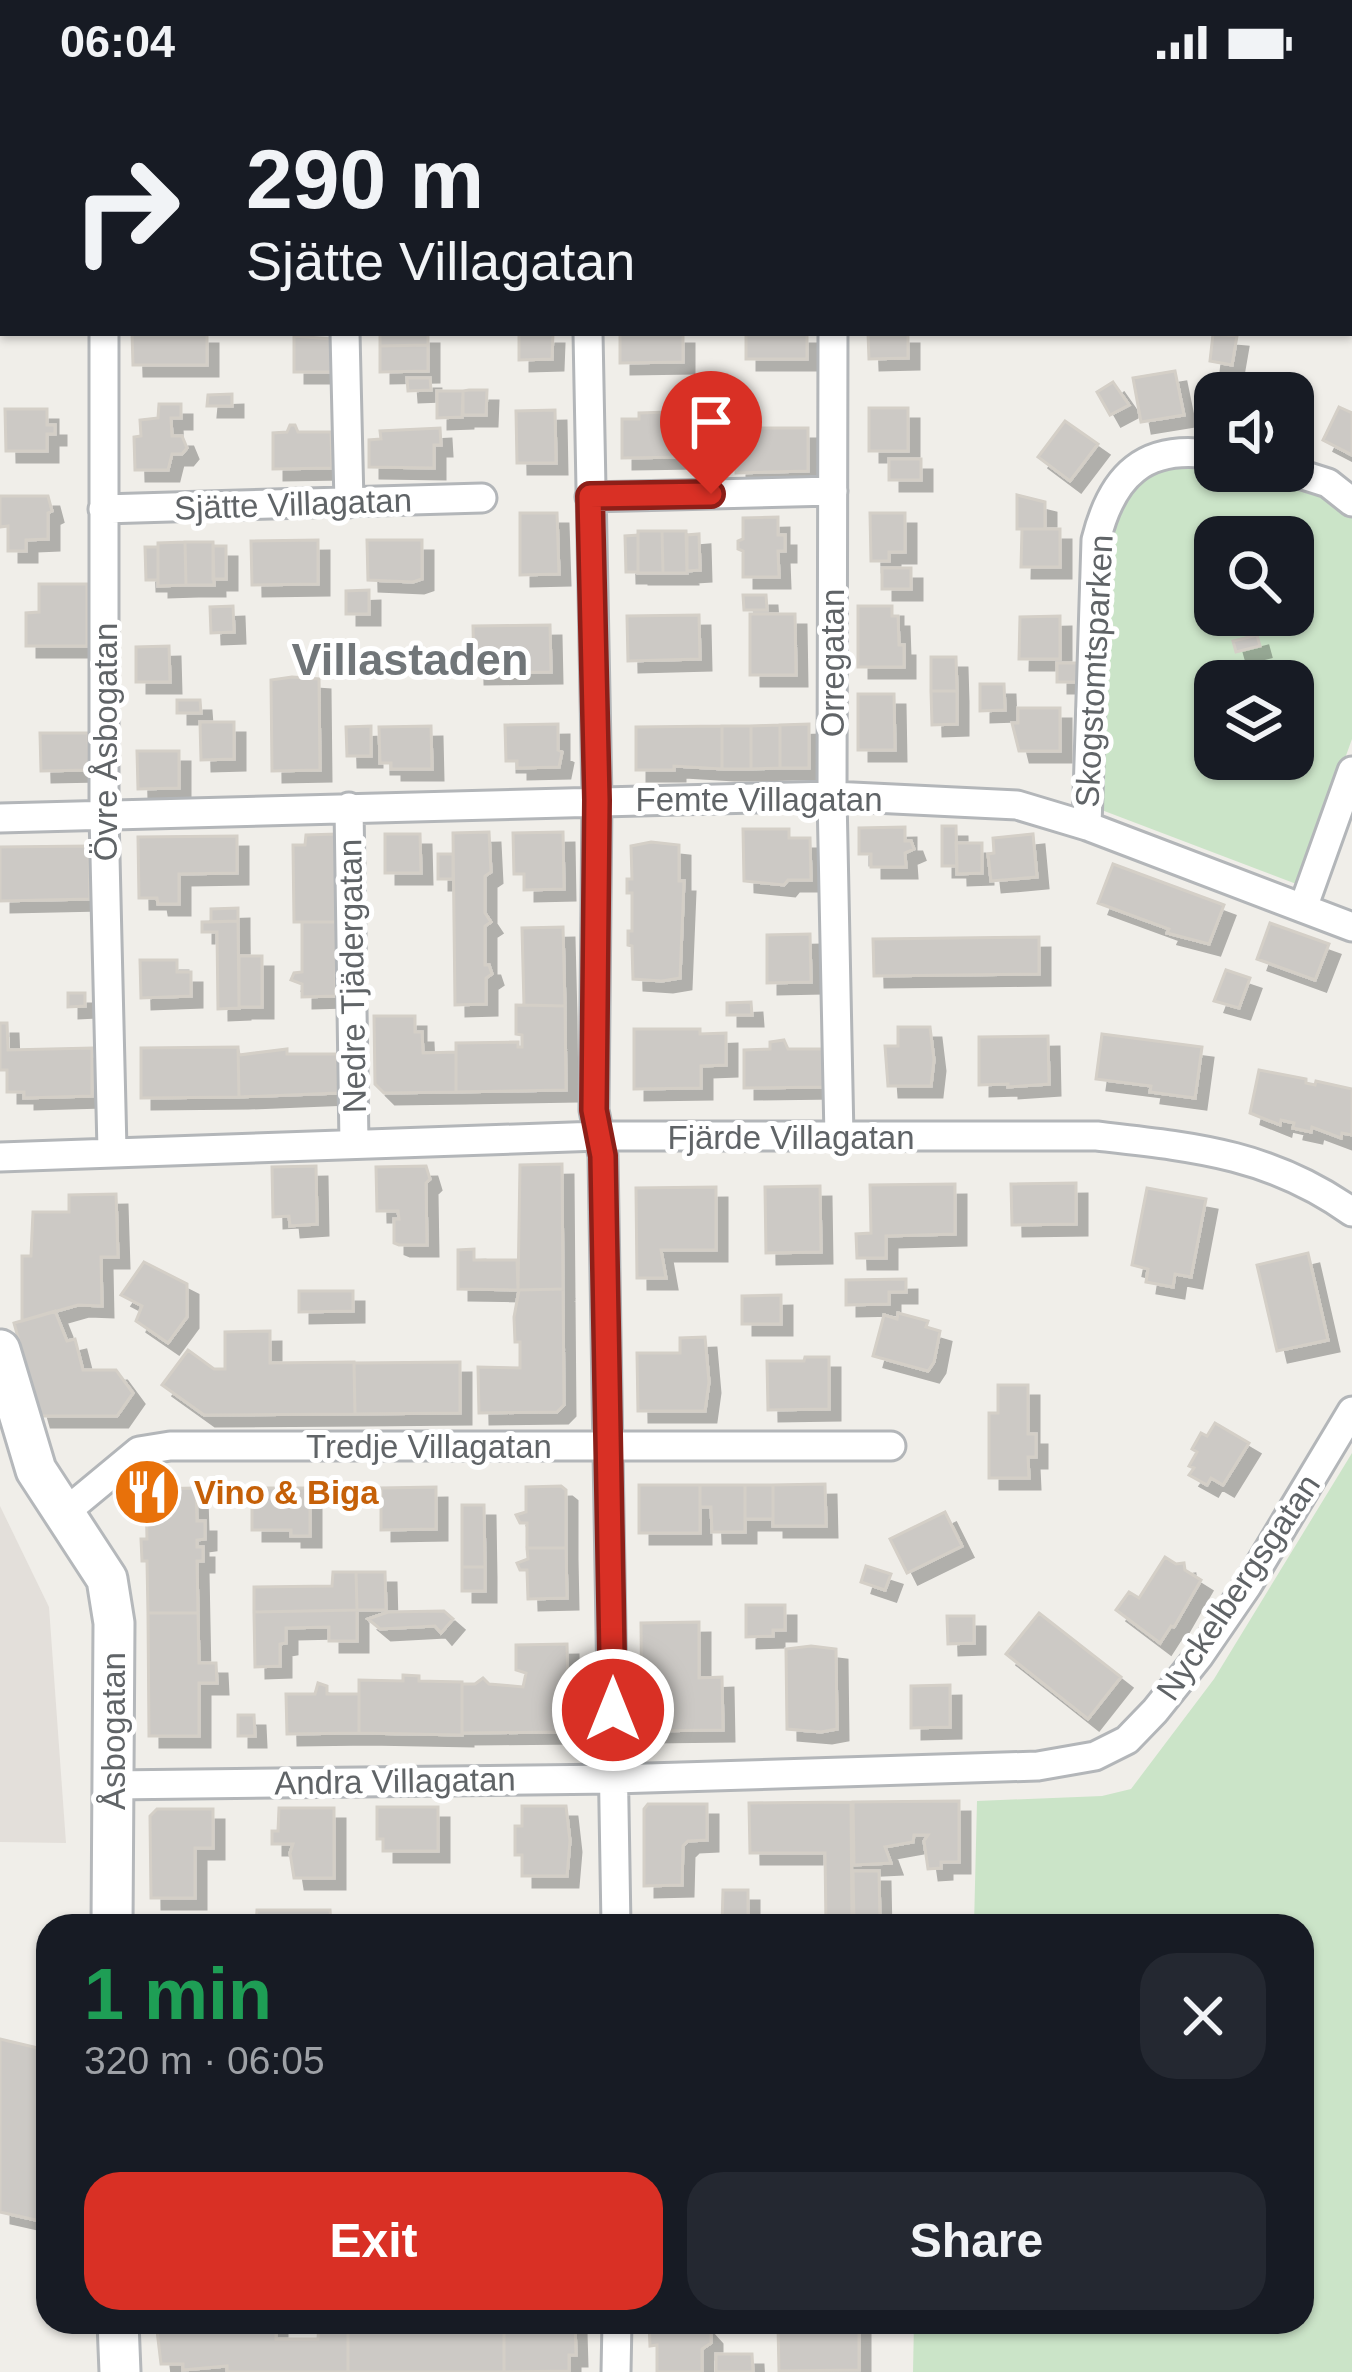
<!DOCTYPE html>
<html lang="en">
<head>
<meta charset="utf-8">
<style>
	:root { --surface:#171b24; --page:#242831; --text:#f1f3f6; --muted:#9ea1a6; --accent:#d93025 }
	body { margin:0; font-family:Arial,sans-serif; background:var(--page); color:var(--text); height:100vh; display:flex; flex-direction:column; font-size:45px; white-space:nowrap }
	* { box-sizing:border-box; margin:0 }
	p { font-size:39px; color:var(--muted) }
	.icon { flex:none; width:66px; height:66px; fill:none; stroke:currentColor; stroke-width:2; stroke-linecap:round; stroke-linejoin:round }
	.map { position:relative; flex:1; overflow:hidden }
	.drawer { position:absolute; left:36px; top:1830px; width:1278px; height:420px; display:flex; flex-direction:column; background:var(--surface); border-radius:36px; box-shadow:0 3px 9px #0004 }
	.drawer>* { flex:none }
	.top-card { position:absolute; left:0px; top:0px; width:1353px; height:252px; box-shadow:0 3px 9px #0004; background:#171b24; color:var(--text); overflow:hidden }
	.fabs { position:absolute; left:1194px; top:288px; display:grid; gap:24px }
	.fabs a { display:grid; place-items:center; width:120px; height:120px; border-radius:24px; background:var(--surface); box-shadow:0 3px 9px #0004; font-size:60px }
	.pin { position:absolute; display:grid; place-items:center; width:102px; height:102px; color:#fff; margin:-123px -51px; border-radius:50% 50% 50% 0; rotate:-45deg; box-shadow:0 0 12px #0007 }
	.pin .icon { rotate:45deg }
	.me { position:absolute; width:132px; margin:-66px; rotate:0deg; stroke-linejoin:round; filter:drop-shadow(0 0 9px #0008) }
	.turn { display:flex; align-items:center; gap:42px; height:252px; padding:0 48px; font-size:54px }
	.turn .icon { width:156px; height:156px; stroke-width:2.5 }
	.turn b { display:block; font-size:84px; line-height:102px }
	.round { display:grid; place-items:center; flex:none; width:126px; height:126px; border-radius:36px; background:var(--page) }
	.overview { display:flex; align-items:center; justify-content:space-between; height:204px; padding:0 48px }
	h1 { font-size:72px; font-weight:800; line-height:90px; color:#1e9e55 }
	.button { display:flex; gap:24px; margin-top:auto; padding:24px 48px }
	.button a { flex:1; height:138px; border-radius:36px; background:var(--accent); color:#fff; font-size:48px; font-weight:800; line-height:138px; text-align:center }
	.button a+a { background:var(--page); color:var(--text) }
	.status { display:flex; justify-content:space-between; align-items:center; height:84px; padding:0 60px; background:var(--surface); direction:ltr }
	.status svg { height:33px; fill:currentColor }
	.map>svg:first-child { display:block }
	.education { fill:#e3dfda }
	.green { fill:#cbe4c8; fill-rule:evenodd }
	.building { fill:#ccc9c5; stroke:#d4cfc7; stroke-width:3; filter:url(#shadow) }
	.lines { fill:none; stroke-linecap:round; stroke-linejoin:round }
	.street-casing { stroke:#b3b6b9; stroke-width:33 }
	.secondary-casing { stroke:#b5b8bb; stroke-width:45 }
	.street { stroke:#fff; stroke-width:27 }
	.secondary { stroke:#fff; stroke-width:39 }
	.route-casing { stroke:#8d1f18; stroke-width:30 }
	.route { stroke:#d93025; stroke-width:21 }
	.labels { text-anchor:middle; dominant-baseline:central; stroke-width:10; stroke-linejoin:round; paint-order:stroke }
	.street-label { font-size:33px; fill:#606467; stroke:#fff }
	.food-label { font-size:33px; font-weight:bold; fill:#c56008; stroke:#fff; text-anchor:start }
	.district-label { font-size:45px; font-weight:bold; fill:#717679; stroke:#fff }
</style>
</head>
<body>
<div class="status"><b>06:04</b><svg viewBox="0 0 49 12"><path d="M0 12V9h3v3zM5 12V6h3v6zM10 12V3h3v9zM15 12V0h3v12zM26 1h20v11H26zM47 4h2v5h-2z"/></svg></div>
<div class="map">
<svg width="1352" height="2288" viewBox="0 0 1352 2288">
	<defs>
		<filter id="shadow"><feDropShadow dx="11" dy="11" stdDeviation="0" flood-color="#0004"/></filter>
	</defs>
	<rect width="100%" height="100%" fill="#f0eee9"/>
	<!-- education -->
	<path class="education" d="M0 1422 49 1523 66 1759 0 1758Z"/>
	<!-- green -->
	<path class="green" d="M1167 380H1215V387C1271 387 1307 394 1352 429V655L1299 801 1099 725 1107 459C1117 416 1127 400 1167 380ZM1215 453H1293V531H1215ZM1215 597H1293V675H1215Z
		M1352 1369V2288H913L914 2238H1302V1842H974L977 1717 1102 1712 1131 1705 1214 1595Z"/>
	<!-- building -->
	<path class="building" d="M132 249H207V281H133Z
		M380 249H428V261L380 262Z
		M519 249H553L552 275 519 276Z
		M620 249H683V278L620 279Z
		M746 249H807V275H746Z
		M868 249H908V274L869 275Z
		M1213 250 1237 252 1232 281 1210 277Z
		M294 252 331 255V288H294Z
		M428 261V287L380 288V262Z
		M1175 287 1184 331 1141 338 1133 294Z
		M407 294H430L431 306 408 307Z
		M1113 298 1129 321 1110 331 1097 308Z
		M1240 298 1281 306V309H1238Z
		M469 306H487L486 331H463V307Z
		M437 307H463L462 333 437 334Z
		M690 308H715V331H690Z
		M232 310V322H207L208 311Z
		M159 320H181V334H171L172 352H182L187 364 182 370H172L168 386H135L134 353 141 352 140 336 158 334Z
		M1339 323 1352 329V371L1323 356Z
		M869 324H908V367H869Z
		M5 325H47V341H55V350H47V367H6Z
		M555 326 556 379H517L516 327Z
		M669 328V334H686L687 373 622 374V335H639V329Z
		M1065 337 1098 360 1070 397 1038 373Z
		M290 341H295L298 348H331L332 384 273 385V349L287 348Z
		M440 344 441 361H434V384L369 383V356L381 355 380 347Z
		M750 344H808V387L736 389V351H750Z
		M889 375H921V396H889Z
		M1017 411 1045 418V445H1017Z
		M0 412H48L52 427 48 429V455L26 456V467H8V442L0 443Z
		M520 429H557L559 490 520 491Z
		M870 429H905V468H889V477H871Z
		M778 433V451H785V467H778L779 493H743V467L738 465V457L743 455V434Z
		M1022 445H1060V483H1021Z
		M638 447H662L663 489H638Z
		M662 447H686L687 489H663Z
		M699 450 700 486 687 487V451Z
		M638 451V488H626L625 452Z
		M318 456V500L252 501 251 457Z
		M367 456H422V495L413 498 368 496Z
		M185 458H213L214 501H186Z
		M185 458 186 501 158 502V459Z
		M213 462H226V495H213Z
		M145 463H158V496H146Z
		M882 484H911V505H882Z
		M39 500H87V562H26V529L39 528Z
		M369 506V530H346V507Z
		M743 511H766L767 526H744Z
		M233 522 234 548 211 549 210 523Z
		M858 522H892V532H898L899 561H904V583H858Z
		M750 530H795L796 591H750Z
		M699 531 700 575 628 577 627 532Z
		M1060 532V575H1019L1020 533Z
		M550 541 551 588 474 589 473 542Z
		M1257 551 1260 562 1236 568 1233 557Z
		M169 562 170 598H136V563Z
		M931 573H956L957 607H931Z
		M1057 579H1082L1083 598H1057Z
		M292 593 319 595 320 686 272 687 271 596Z
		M980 600H1004L1005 626 980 627Z
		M931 607H957V640L932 641Z
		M858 610H894L895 666H858Z
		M177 616H200L201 629H177Z
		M1018 624H1060V667H1019L1012 639H1018Z
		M200 638H234V675L201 676Z
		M558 640V666L562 668 559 683 517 684V677H506L505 641Z
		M809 640V684H780V641Z
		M780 641V684L751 685V642Z
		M371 642V672H347L346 643Z
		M431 642 432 685H391V679H380L379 643Z
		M722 642V685L674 682V686H636V643Z
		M722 642H751V685H722Z
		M40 649H88L89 686 41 687Z
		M137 667H179V704L138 705Z
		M942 742H956L957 782H942Z
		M905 743V757H911L914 765 905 769 906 783H871V770H859V744Z
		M743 745H789V754H810L811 796H788L784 801 744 797Z
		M489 748 491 788 485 792V829L491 838 485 842V881H489L492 890 486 894V920L455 921 453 749Z
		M563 748 564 805 524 806V790H514L513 749Z
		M336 750V838H294L293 761H305L306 751Z
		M385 750H420L421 789H385Z
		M1033 750 1037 793 991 797 988 770 994 769 993 754Z
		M237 752V789L179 790V820H158L157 814H139L138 753Z
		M651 758 679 761V797H684L680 894 662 897 633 895 632 862 628 861V847H632V809H627V795H632L631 762Z
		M956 759H982V789L957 790Z
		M89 762 90 815 0 817V763Z
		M438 770H453V795H438Z
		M1113 780 1224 821 1209 860 1167 849 1169 845 1098 819Z
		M238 824V837L211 838V825Z
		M238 837 239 924 218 925 217 848H202V838Z
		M302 838H336V912L302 913V900L291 896 294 889 302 888Z
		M1270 839 1329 860 1315 896 1257 875Z
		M563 843 565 922 524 921 522 844Z
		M810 850 811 898 767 899V851Z
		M1039 853V890L874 892 873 855Z
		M239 872H262V923H239Z
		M140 876H177V888H191V912L141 914Z
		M1226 886 1250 894 1239 924 1214 917Z
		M68 909H85V922L68 923Z
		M751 918 752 931H727V919Z
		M516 921 565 922 566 1006 456 1008V959L518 958V963H522V951L516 950Z
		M374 932H415V948H422L423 969 456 968V1008L384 1009 375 1000Z
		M0 939H7L8 966 92 964V1012L24 1014V1008H7V986H0Z
		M898 943H930L934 976 931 1002H888L885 962H898Z
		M634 945H700V950L726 949V981L701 982V1004L634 1005Z
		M1102 950 1202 963 1195 1014 1150 1008 1151 1002 1096 995Z
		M1048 952 1049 1000 1008 1003V1000L979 1001V953Z
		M784 956 788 965H825V1003L744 1004V966L770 965V958Z
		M238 963 239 1013 141 1014V964Z
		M238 964 239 971 287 965V970H337L338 1009 239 1013Z
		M1259 986 1306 995V999L1315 1001 1316 997 1352 1005V1051L1342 1049 1341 1054 1312 1043 1311 1048 1293 1044 1294 1039 1281 1036 1280 1041 1250 1029Z
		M562 1080 563 1205 518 1206 520 1081Z
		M316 1082 317 1140 290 1142 289 1132 273 1133 272 1083Z
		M426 1082 430 1095 426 1099 427 1161H399L394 1159V1135H399L398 1127H377L376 1083Z
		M1076 1099V1140L1012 1141 1011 1100Z
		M955 1100V1150L886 1152V1174H857L856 1150 871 1149 870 1101Z
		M820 1102 821 1168 766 1169 765 1103Z
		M716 1103V1166H661L666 1194H637L636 1104Z
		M1147 1104 1206 1115 1191 1193 1175 1190 1173 1203 1146 1198 1148 1185 1132 1181Z
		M116 1110 118 1173H101L102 1222 78 1221 22 1237V1172H31L33 1128H69V1111Z
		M474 1165V1176H517L518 1206 458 1205V1166Z
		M1308 1169 1328 1256 1277 1267 1257 1181Z
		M144 1178 187 1200V1233L168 1259 136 1237 142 1222 121 1211Z
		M906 1195V1208H889V1220L846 1221V1196Z
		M563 1205 564 1321 557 1328 479 1329 478 1283 520 1284V1258H515L514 1233 519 1206Z
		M299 1207H353V1227L299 1228Z
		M781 1211V1240H742V1212Z
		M55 1227 67 1257 75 1255 83 1286H116L133 1309 117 1332H40L14 1239Z
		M898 1229 928 1237 926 1243 940 1247 934 1278 928 1287 873 1272 884 1231 897 1235Z
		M270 1247V1279L354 1278 355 1330 204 1331 162 1301 188 1266 214 1285H225V1248Z
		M705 1253 709 1298 705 1327H638L637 1269H680V1254Z
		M805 1273H829V1325L768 1326 767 1277H804Z
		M460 1278V1329L355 1330 354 1279Z
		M998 1301H1028V1350H1036V1373H1028L1029 1394H989V1329H998Z
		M1215 1339 1249 1359 1223 1401 1211 1394 1207 1401 1189 1391 1194 1384 1189 1382 1197 1368 1192 1365 1201 1349 1207 1352Z
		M825 1400 826 1442H773V1401Z
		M639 1401H700V1449H639Z
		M700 1401H745V1448H712L711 1423H700Z
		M745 1401H773V1435H745Z
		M561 1402 566 1406V1464H527V1439H520L516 1431 526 1428V1403Z
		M436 1403V1445L381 1446V1404Z
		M196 1404 197 1437H205V1455L197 1456V1463H203V1477H197L198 1529H148L147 1477H142L141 1455H147L146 1405Z
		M252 1404H310V1452H291V1446H252Z
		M462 1421H484L485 1483H462Z
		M945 1428 962 1462 907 1489 890 1455Z
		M527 1464H566L567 1514 528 1515 527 1486H520L517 1479 528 1475Z
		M1165 1473 1176 1480 1184 1479 1185 1486 1201 1496 1174 1543 1171 1542 1160 1559 1116 1526 1129 1508 1139 1514Z
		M866 1482 891 1490 885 1506 861 1498Z
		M462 1483H485V1507H462Z
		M333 1488H356L357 1526 254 1528V1503L332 1502Z
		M356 1488H385L386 1526H357Z
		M746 1521H785V1546H773V1552L746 1553Z
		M357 1526V1557H329V1543L286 1544V1559L280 1560V1582L255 1583 254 1528Z
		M444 1527 453 1535 441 1549 435 1542 380 1545 368 1535 388 1528Z
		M148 1529H198L199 1579H216L217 1599H199V1652H149Z
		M1039 1529 1121 1593 1088 1635 1006 1570Z
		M947 1532H974V1559L948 1560Z
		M699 1538V1594L722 1593 723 1646 642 1647 641 1539Z
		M567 1560 569 1648 462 1649V1600H475L483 1594 489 1600 523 1603 526 1589 516 1586V1561Z
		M811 1562 836 1565 837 1645 821 1648 787 1645 786 1565Z
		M403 1591 419 1592V1597L462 1598V1651L359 1649V1596L403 1597Z
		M318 1599 327 1602V1610H359V1649L287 1650 286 1610H315Z
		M950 1601V1643L911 1644V1602Z
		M238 1631H254L255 1652H238Z
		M959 1717V1778H941V1784L928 1785 924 1757 928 1751H914L913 1758 885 1763 891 1779 854 1781 853 1718Z
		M851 1718 852 1840 826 1841 825 1769H750L749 1719Z
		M648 1720H707V1756L688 1757 683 1762 682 1801 644 1802V1725Z
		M522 1722H566L570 1757 567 1792H522V1771H515V1742H522Z
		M377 1723H438V1767H383V1755H377Z
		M279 1724H334V1794H294L290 1769 293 1760H272V1747H278Z
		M157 1725H213V1764H195V1814H151L150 1732Z
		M853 1787H879L880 1838H854Z
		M723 1806H748V1842H722Z
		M257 1826H330L331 1842H256Z
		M0 1955 42 1965 45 2138 0 2128Z
		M156 2238H276V2255H318L319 2238H348V2288H227V2282L183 2286V2280H161Z
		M348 2238H504V2288H348Z
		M504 2238H575L576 2271H569V2287L504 2288Z
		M649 2238H701L711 2249V2259L702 2265V2288H657V2261L650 2262Z
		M812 2238H859V2286L779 2287 778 2242 812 2241Z
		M716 2270H752L753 2288H716Z"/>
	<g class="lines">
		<defs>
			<path id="street" d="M539 0 541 3
				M1230 0 1231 3
				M855 3 857 0
				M0 33 3 34
				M1350 68 1352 69
				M104 249V731L112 1066
				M345 249 349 419
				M588 249 597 715 594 1026 603 1072 616 1842
				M833 249 832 712 839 1053
				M1290 387 1328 399 1352 418
				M590 413 833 407
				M103 425 482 414
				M349 723 354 1060
				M0 734 832 712 1017 721 1087 742 1352 843
				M1087 742 1096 456C1112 392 1144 359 1215 371
				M1303 824 1352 687
				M0 1073 599 1052H1097C1194 1063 1271 1070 1352 1128
				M63 1430 139 1367 170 1362H891
				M112 1701 614 1695 1038 1682 1095 1672 1127 1656 1155 1627 1199 1572 1247 1502 1352 1327
				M616 2288 617 2238"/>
			<path id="secondary" d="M0 1266 36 1386 107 1495 114 1539 112 1842
				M118 2238 120 2288"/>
		</defs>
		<!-- street casing -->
		<use href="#street" class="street-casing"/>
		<!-- secondary casing -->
		<use href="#secondary" class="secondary-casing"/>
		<!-- street -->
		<use href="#street" class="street"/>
		<!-- secondary -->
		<use href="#secondary" class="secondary"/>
	</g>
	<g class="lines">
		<defs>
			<path id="route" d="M613 1626 603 1072 594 1026 597 716 590 412 711 410"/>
		</defs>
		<!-- route casing -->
		<use href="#route" class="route-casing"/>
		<!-- route -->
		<use href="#route" class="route"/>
	</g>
	<!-- icons -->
	<defs>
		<symbol id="restaurant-disc" viewBox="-11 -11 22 22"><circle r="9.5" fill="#e8710a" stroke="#fff"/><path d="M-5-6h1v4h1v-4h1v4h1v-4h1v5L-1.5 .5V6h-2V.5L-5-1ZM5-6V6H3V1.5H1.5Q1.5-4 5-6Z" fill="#fff"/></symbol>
	</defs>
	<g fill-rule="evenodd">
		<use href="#restaurant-disc" x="109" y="1370" width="76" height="76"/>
	</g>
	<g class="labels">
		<!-- street labels -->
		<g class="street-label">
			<text transform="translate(293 420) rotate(-2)">Sjätte Villagatan</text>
			<text transform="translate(832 579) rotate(-90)">Orregatan</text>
			<text transform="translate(1094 587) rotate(-87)">Skogstomtsparken</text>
			<text transform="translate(105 658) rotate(-90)">Övre Åsbogatan</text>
			<text x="759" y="715">Femte Villagatan</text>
			<text transform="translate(352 892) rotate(-91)">Nedre Tjädergatan</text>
			<text x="791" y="1053">Fjärde Villagatan</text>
			<text x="429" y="1362">Tredje Villagatan</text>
			<text transform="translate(1238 1503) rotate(-56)">Nyckelbergsgatan</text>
			<text transform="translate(113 1647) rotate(-90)">Åsbogatan</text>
			<text transform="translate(395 1697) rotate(-1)">Andra Villagatan</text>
		</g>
		<!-- food labels -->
		<g class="food-label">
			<text x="194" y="1408">Vino &amp; Biga</text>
		</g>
		<!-- district labels -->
		<g class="district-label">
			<text x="410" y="575">Villastaden</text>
		</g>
	</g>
</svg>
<div class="fabs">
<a><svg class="icon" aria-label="sound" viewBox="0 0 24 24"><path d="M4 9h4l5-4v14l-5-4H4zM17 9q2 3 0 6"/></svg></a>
<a><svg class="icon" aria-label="search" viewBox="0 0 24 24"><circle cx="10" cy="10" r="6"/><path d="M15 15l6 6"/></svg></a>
<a><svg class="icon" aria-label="layers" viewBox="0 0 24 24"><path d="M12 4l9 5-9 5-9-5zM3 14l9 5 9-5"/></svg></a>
</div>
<div class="pin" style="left:711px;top:410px;background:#d93025"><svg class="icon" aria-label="arrive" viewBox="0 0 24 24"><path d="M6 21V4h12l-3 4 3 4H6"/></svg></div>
<svg class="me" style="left:613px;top:1626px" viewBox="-20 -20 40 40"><circle r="17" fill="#d93025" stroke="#fff" stroke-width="3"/><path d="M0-11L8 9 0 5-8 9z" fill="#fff"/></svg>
<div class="top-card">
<div class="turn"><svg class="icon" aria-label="right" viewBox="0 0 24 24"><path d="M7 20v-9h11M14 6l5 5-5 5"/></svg><div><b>290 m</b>Sjätte Villagatan</div></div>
</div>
<section class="drawer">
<div class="overview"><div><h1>1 min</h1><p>320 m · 06:05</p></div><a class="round"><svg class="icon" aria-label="close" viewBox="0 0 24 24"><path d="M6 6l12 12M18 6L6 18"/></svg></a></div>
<div class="button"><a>Exit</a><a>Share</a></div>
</section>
</div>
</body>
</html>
